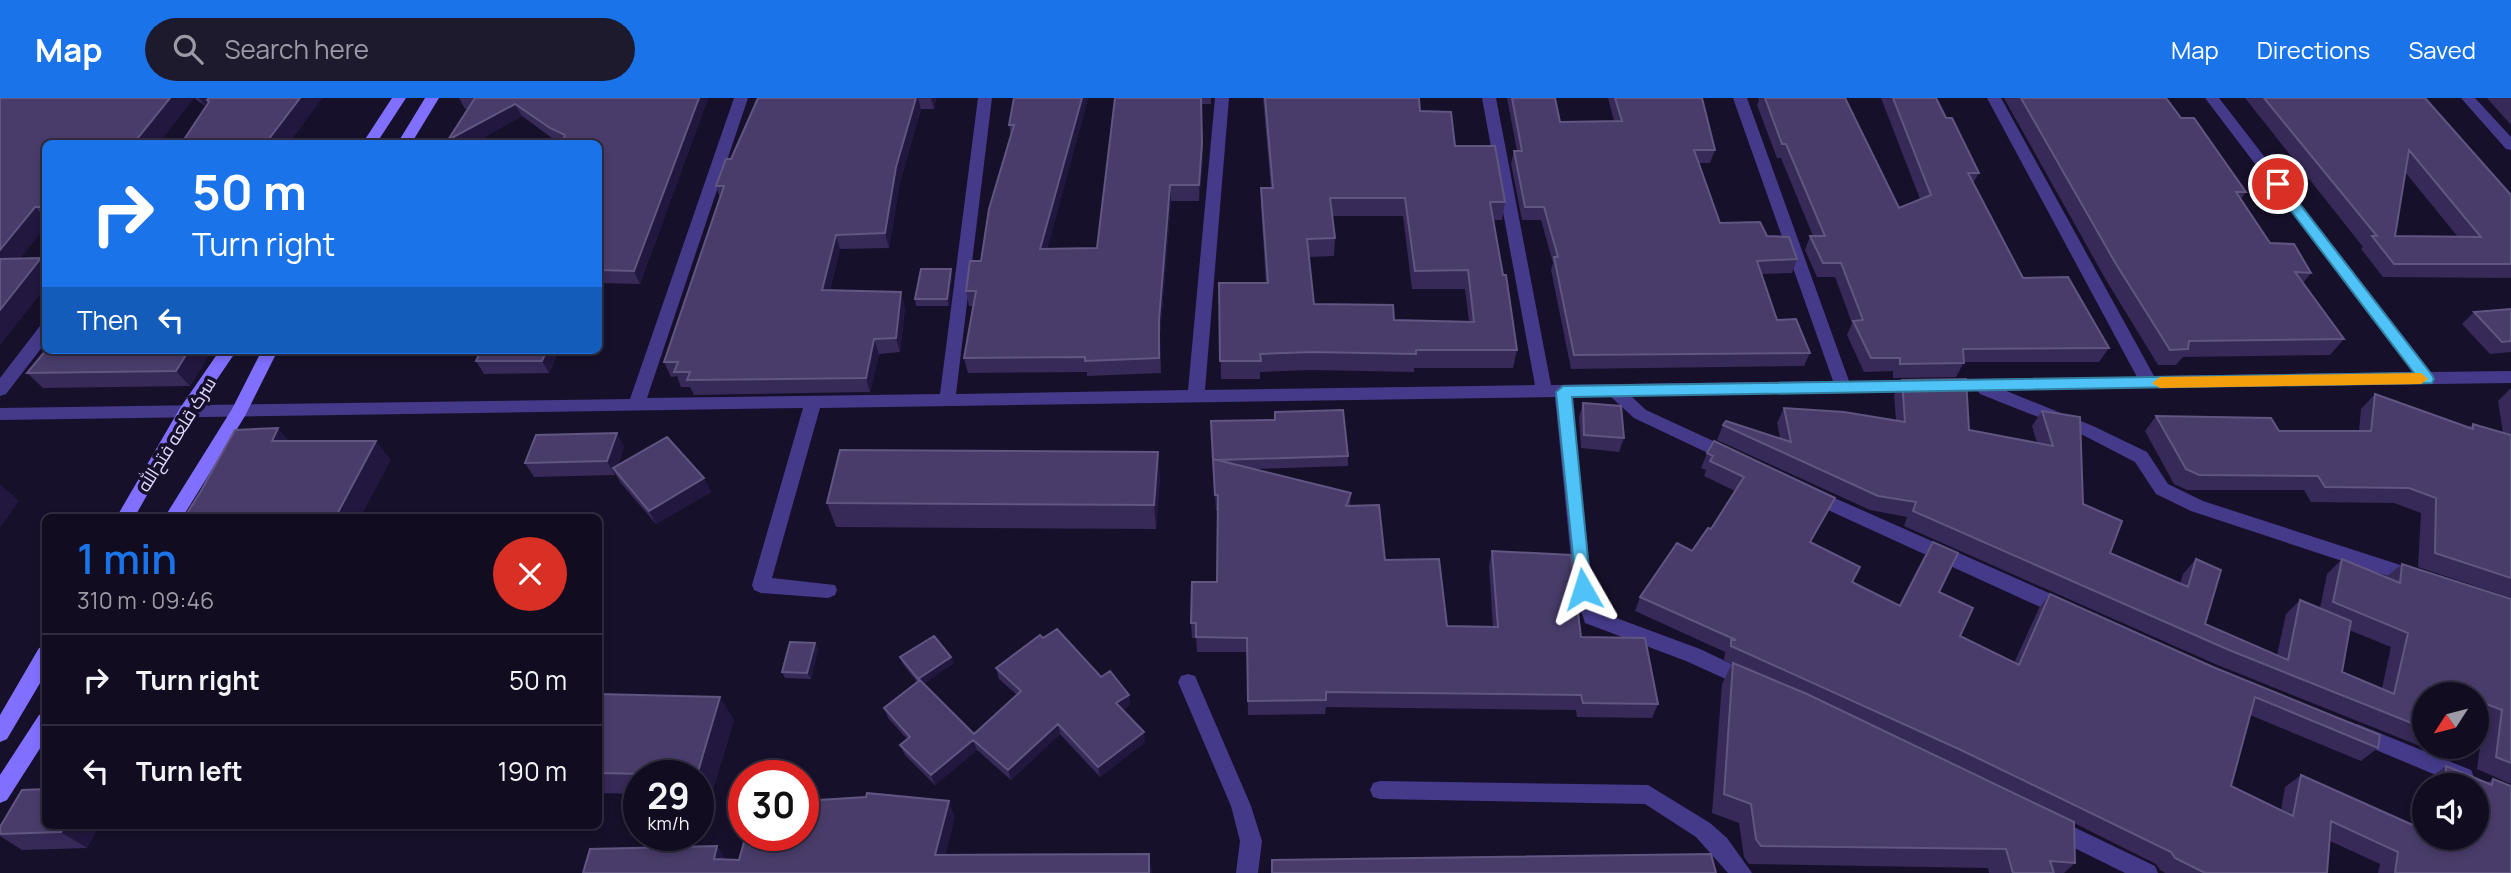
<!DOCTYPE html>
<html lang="en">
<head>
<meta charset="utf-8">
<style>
	:root { --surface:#110c20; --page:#1e1a2d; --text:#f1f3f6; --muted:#9c9ba5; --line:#302c3e; --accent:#1a73e8 }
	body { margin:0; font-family:Manrope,Cairo,sans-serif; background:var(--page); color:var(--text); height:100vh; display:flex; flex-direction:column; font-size:26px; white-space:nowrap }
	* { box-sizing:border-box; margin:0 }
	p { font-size:23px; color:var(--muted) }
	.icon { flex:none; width:38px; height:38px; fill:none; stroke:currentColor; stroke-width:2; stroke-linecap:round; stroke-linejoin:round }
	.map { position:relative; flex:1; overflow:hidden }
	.panel { position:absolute; left:42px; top:416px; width:560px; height:315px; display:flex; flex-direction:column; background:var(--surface); border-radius:10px; box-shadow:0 4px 10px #0003,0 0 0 2px var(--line) }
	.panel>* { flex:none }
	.top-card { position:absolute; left:42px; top:42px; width:560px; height:214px; border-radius:10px; box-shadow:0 4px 10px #0003,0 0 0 2px var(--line); background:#1a73e8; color:#fff; overflow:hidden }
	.needle { width:46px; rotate:234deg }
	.controls { position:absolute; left:2412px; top:584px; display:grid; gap:14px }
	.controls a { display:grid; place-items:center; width:77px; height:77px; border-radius:50%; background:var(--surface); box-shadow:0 4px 10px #0003,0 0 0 2px var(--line); font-size:35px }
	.speed { position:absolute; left:623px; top:662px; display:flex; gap:14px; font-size:35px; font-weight:700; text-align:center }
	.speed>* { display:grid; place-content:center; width:91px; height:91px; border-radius:50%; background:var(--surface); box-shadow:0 4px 10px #0003,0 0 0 2px var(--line); line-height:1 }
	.speed small { font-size:18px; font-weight:400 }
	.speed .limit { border:10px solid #d22; background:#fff; color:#111 }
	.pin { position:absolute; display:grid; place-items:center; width:60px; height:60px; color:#fff; margin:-30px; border:4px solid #fff; border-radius:50%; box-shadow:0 2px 7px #0007 }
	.me { position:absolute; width:77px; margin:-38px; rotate:354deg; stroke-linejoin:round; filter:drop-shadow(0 0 5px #0008) }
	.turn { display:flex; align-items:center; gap:24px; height:147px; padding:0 35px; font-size:32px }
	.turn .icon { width:91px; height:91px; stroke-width:2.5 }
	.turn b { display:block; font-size:49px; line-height:60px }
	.then { display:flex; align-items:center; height:66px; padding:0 35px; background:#0003; gap:14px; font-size:26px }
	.round { display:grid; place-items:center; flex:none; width:74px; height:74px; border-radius:37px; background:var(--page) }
	.summary { display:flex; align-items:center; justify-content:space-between; height:119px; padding:0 35px }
	h1 { font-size:42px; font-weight:600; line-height:52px; color:var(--accent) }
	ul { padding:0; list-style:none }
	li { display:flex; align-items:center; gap:21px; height:91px; padding:0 35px; border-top:2px solid var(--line) }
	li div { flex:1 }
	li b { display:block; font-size:26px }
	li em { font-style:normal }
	header { display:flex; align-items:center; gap:42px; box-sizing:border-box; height:98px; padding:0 35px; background:var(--accent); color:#fff }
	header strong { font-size:33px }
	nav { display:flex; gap:38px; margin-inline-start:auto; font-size:24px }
	.search { width:490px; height:63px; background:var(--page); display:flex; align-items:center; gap:18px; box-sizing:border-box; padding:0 24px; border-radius:38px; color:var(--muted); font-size:26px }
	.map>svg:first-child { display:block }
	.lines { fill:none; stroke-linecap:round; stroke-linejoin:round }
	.minor { fill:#453a8a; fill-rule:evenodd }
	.secondary { fill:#8170ff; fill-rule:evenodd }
	.wall { fill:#372958; fill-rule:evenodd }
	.shaded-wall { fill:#22173e }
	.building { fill:#493c6a; stroke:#615581; stroke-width:2; fill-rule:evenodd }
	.route { fill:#4fc3f7; stroke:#337fa1; stroke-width:2 }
	.slow { fill:#f59e0b }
	.labels { text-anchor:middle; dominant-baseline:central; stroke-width:7; stroke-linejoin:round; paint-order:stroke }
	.street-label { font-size:18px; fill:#e1d9ff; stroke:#17102a }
</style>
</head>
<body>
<header>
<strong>Map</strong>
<div class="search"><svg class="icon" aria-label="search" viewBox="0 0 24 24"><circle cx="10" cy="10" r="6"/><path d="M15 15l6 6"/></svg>Search here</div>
<nav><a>Map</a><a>Directions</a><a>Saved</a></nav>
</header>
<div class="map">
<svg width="2511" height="775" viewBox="0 0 2511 775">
	<rect width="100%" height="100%" fill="#17102a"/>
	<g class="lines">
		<!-- minor -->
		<path class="minor" d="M734 0H748L647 300 940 296 978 0H992L956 296 1188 292 1215 0H1229L1205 292 1535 287 1482 0H1496L1551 287 1833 283 1733 0H1747L1849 283 2137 279 1987 0H2001L2154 278 2413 274 2205 0H2219L2431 274 2511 273V285L2004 292 2093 328 2147 354 2168 386 2203 403 2425 475 2427 480 2425 485 2418 488 2191 413 2156 396 2135 364 2081 336 1980 296 1978 293 1631 298 1646 312 1735 353 1738 358 1735 363 1729 365 1634 320 1610 298 1572 299 1592 491 1600 514 1700 551 1757 578 1760 584 1757 590 1750 592 1686 563 1585 525 1574 491 1555 299 820 310 772 480 835 487 837 492 835 497 828 500 761 495 754 492 752 487 803 310 0 322V310L630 301Z
			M2461 0H2475L2511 39V52L2506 51Z
			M46 227V244L6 296 0 298V280L40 228Z
			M1812 390 2074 506 2076 512 2074 518 2067 520 2060 518 1806 402 1803 397 1806 392Z
			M1188 576 1195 578 1251 708 1262 743 1258 775H1236L1240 743 1231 708 1178 584 1181 578Z
			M2357 626 2471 672 2474 679 2471 686 2462 688 2350 641 2347 635 2350 629Z
			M1380 683 1648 687 1710 725 1727 740 1752 775H1728L1696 739 1645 706 1380 701 1373 699 1370 692 1373 685Z
			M2053 719 2155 768 2158 775H2125L2046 736 2042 729 2046 722Z"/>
		<!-- secondary -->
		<path class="secondary" d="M392 0H406L376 46H362Z
			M425 0H439L411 46H397Z
			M220 252H237L192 318 134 420H116L180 310Z
			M262 252H278L245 318 182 420H164L232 311Z
			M46 548V575L7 641 0 644V617L39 550Z
			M46 614V641L7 702 0 705V677L39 617Z"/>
	</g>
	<!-- wall -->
	<path class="wall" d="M0 0H322L288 46H181L209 5 205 8 194 0 158 46H46V128L20 160H41L46 165V188L0 247Z
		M459 0H708L640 186 598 185V46H562L556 43 522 18 472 46H450L468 11H465Z
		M758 0H936L934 11H921L900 84 889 150 840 151 830 192 905 209 900 254 879 256 870 294 694 297 690 289H681L677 278 671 279 664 264 720 100 716 88 731 61Z
		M1088 0 1047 151 1097 150 1115 0H1211V6H1201L1203 60 1199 103H1171L1160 237 1161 275 1087 278V274L968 275 964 260 973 208H969L966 193 981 163 1011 38 1009 27Z
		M1263 0H1419L1420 13 1455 48 1505 104 1502 122H1493L1517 252 1513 270H1414V274L1312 272 1260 274V281H1221L1219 185H1266L1261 108V90H1271ZM1332 118H1403L1412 191H1465L1469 223 1394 222 1314 206 1309 159 1334 158 1335 140Z
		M1507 0H1555L1560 24 1614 23 1608 0H1702L1715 52 1710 65H1699L1720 125 1767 138 1797 161 1792 175 1762 176 1777 222 1810 255 1804 268 1571 271 1551 172 1553 165 1541 122H1522L1511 66 1514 53H1517Z
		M1758 0H1845L1899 110 1920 101 1881 0H1936L1946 20 1979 75 1973 85 2023 180 2109 250 2099 264H1964L1956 279 1893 280V273L1864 274 1847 237 1852 225 1835 179H1817L1805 152 1810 138H1813L1781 60H1777L1757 7 1759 2Z
		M2004 0H2166L2181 20 2246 94 2241 101 2270 145 2311 175 2303 185 2344 241 2330 257 2183 259 2176 267H2158L2106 182Z
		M2245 0H2425L2511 97V180L2383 179 2361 151 2363 149ZM2405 74 2458 139 2395 138Z
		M2487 0H2511V27Z
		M952 178 949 208H916L915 201Z
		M2511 211V254L2490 256 2462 226 2474 214Z
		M212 252 190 288 43 290 27 275Z
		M481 252H559L549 275 484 276 476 263Z
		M1902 282 1969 332 2037 345 2032 328 2042 313 2083 406 2110 455 2180 486 2183 476 2196 461 2205 526 2277 557 2286 516 2300 502 2320 510 2327 476 2342 461 2386 479 2402 466 2511 501V686L2477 671 2483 626 2476 623V597H2424V645L2420 648 2215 566 1904 428 1907 419 1870 412 1717 342 1723 327 1780 340 1777 325 1784 310 1896 322 1894 297ZM2349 532 2391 549 2382 590 2342 574Z
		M2511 290V500L2418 469 2421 415 2394 405 2311 404 2304 392H2187L2174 386 2145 333 2156 318 2279 333H2359L2361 311 2375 296 2469 329 2473 326 2503 335 2498 303Z
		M1583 305 1624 340 1619 354 1581 350 1579 319Z
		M1275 314 1348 358V368L1255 371 1351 395 1350 408 1385 462 1447 528 1493 529 1489 468 1492 453 1581 539 1658 606 1652 620 1577 619 1576 612 1326 609 1325 616 1248 617 1247 554H1197L1196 540H1192L1191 525 1217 484 1218 413H1216L1211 323 1275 322Z
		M1714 343 1810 444 1852 484 1899 507 1924 458 1933 444 1939 494 1960 538 2014 565 2039 510 2050 496 2378 650 2361 663 2250 617 2231 688 2281 712 2285 689 2301 677 2424 740H2476V688H2427L2428 681 2446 668 2487 685 2493 681 2511 775H2378L2380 766 2330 743 2327 775H2165L2160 772 2156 766 2074 725 2075 765 2064 775H1989L1988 770 1749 766 1744 759 1739 725 1712 715 1722 586 1732 566 1724 562 1725 554 1635 513 1640 499 1692 453 1711 431 1735 393 1704 378 1706 372 1701 370 1707 355Z
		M624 349 618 367 704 380 711 394 656 426 620 384 615 375V377L534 379 525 365Z
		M1160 378 1156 431 836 429 827 405Z
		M1043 540 1101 579 1129 597 1130 607 1123 612 1145 644 1100 679 1060 636 1011 682 977 652 935 687 905 657 900 647 907 641 888 620 884 610 917 584 903 566 900 559H951L954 565 923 586 974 636 1017 597 999 581 996 570Z
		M815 545 818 552 811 581 785 580 782 574Z
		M598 596 734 622 711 698H698V677H639V696L598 695Z
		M46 728H99L87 750 22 752 0 738V729Z
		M106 728H157L108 729Z"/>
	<!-- shaded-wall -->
	<path class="shaded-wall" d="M170 0H194L158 46H133Z
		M199 0H212L205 8Z
		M300 0H322L288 46H265Z
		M699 0H708L640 186 634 173Z
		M916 0H918L921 11 900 84 889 150 885 135 896 69Z
		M931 0H936L934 11Z
		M1082 0H1088L1043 167 1040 151Z
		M1201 0 1203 60 1199 103V87Z
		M515 6 522 18 472 46H450L448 42Z
		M1170 87 1171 103 1160 237 1161 275 1159 222Z
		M35 109 46 121V128L7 177 0 169V152Z
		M836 137 840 151 826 206 822 192Z
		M41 160 46 165V188L0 247V212Z
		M951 171 952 178 949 208 947 201Z
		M901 194 905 209 900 254 896 240Z
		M874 241 879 256 870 294 866 280Z
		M189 252H212L190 288 176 273Z
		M547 252H559L549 275 542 263Z
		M278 330 294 349 272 343Z
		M617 335 624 349 616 374 613 370 615 375V377L607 363Z
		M376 343 391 362 360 420H335Z
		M1158 354 1160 378 1156 431 1154 407Z
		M704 380 711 394 656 426 649 413Z
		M0 386 19 403 0 430Z
		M815 545 818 552 811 581 807 575Z
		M951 559 954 565 920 588 918 581Z
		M1129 597 1130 607 1117 615 1116 605Z
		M720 599 734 622 711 698 698 679V677H697Z
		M1058 626 1060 636 1011 682 1008 672Z
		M1144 634 1145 644 1100 679 1098 669Z
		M973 642 977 652 935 687 931 677Z
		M949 703 955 719 942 772 935 757Z
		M65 728H99L87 750 61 734Z
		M717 748 728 764 714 761Z
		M1149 756 1152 772V775H1149Z"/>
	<!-- building -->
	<path class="building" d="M0 0H170L133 46H46V109H35L0 152Z
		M209 0H300L265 46H181L209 4 207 2Z
		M475 0H699L634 173 598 172V46H571L564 41 565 37 550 30 515 6 448 42Z
		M758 0H916L896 69 885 135 836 137 822 192 901 194 896 240 874 241 866 280 687 282 690 274H674L678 264H664L724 88H716L726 61H731Z
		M1014 0H1082L1040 151 1097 150 1115 0H1201L1202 45 1199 87H1170L1159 222V260L1085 263V259L964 260 976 193H966L970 163H981L989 111 1014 27H1009Z
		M1265 0H1419L1420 13 1451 14 1455 48H1495L1505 104H1490L1503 177H1506L1517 252H1416V256L1313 254 1260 256 1261 263H1220L1219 185H1268L1261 90H1273ZM1330 100H1405L1415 173 1468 172 1474 224 1394 222 1393 207 1314 206 1307 141 1335 140Z
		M1512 0H1555L1560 24 1622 23 1615 0H1702L1715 52H1694L1720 125 1760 124 1767 138 1789 139 1797 161 1757 163 1777 222 1796 221 1810 255 1574 257 1554 159H1558L1544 109H1525L1514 53H1522Z
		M1765 0H1845L1899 110 1931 97 1893 0H1936L1946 20H1952L1979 75H1968L2023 180 2068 179 2109 250 1963 251 1964 265 1900 266V260H1871L1853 223 1863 222 1841 165H1823L1810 138H1825L1786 46H1782Z
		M2021 0H2166L2181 20H2194L2246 94H2236L2270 145 2294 146 2311 175 2295 174 2344 241 2189 243 2188 251 2170 252 2116 166Z
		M2264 0H2425L2511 97V166H2394L2372 138H2377ZM2409 52 2481 139 2395 138Z
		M41 160 0 212V161Z
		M921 171H951L947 201H915Z
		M2511 211V243L2502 244 2474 214Z
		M46 252H189L176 273 27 275Z
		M481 252H547L542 263H476Z
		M1966 281 1969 332 2053 348 2042 313 2080 319 2083 406 2122 423 2110 455 2188 489 2196 461 2221 472 2205 526 2288 562 2300 502 2351 523 2342 574 2394 596 2408 535 2333 504 2342 461 2400 485 2402 466 2511 501V665L2496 659 2502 612 2476 602V597H2465L2442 587 2441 597H2424V630L2229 552 1913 413 1916 404 1878 398 1723 327 1726 323 1791 344 1784 310 1844 314 1905 324 1902 282Z
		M2375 296 2473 331V326L2511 337V480L2435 455 2436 400 2409 390 2325 389 2318 378 2199 377 2186 371 2156 318 2271 320 2279 333H2371Z
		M1583 305 1621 308 1624 340 1584 337Z
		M1343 312 1348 358 1217 362 1213 361V362L1211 323 1275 322V314Z
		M278 330 272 343H376L335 420H184L201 393 235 332Z
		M617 335 607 363 525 365 536 337Z
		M667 339 704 380 649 413 613 370Z
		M1714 343 1835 400 1810 444 1860 469 1852 484 1900 508 1933 444 1958 455 1939 494 1973 510 1960 538 2019 567 2050 496 2213 569 2380 637 2378 650 2255 599 2231 688 2293 718 2301 677 2424 732V740H2476V688H2445L2446 668 2492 687 2493 681 2511 688V775H2395L2398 754 2331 723 2327 775H2205L2175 760 2171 754 1961 652 1731 548V542H1736L1640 499 1677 445 1692 453 1708 430 1711 431 1744 379 1710 363 1713 358 1707 355Z
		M840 352 1158 354 1154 407 827 405Z
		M1213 361 1351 395 1346 408 1379 407 1385 462 1439 461 1447 528 1498 529 1492 453 1571 457 1581 539 1645 540 1658 606 1583 605 1581 597 1326 594V602L1248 603 1247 540 1196 539V525H1191L1192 484H1217L1218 397H1215Z
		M1057 531 1101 579 1110 573 1129 597 1116 605 1144 634 1098 669 1058 626 1008 672 973 642 931 677 900 647 910 639 884 610 920 582 974 636 1021 593 996 570 1040 537 1043 540Z
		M934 538 951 559 918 581 900 559Z
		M790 544 815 545 807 575 782 574Z
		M1733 565 1807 596 2074 724 2075 765 2050 763 2054 775H2013L2006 751 1761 748 1756 741 1751 706 1724 696Z
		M598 596 720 599 697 677 598 675Z
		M46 691V728H65L61 734 0 736V729L22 692Z
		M867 695 949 703 935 757 1149 756V775H583L590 751 717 748 714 761 739 762 746 737H803V703L866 699Z
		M1711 756 1716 775H1272V762Z"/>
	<!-- route -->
	<path class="route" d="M2278 82 2282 83 2432 277 2434 281 2432 285 1572 299 1591 491 1589 496H1577L1556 294 1563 288 2414 275 2273 89 2271 86Z"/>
	<!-- slow -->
	<path class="slow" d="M2421 275 2428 281 2421 286 2160 290 2152 285 2160 279Z"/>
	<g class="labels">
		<!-- street labels -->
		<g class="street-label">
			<text transform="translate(176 336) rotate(-58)">سرک قلعه فتح‌الله</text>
		</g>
	</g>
</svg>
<div class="controls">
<a><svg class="needle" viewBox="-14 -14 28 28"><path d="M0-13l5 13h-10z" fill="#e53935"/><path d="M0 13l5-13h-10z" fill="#9c9ba5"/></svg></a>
<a><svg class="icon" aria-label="sound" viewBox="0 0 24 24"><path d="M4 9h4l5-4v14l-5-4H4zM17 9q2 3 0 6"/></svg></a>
</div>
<div class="speed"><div>29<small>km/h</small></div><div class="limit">30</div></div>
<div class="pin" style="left:2278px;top:86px;background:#d93025"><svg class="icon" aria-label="arrive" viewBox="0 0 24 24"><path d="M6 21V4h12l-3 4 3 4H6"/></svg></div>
<svg class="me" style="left:1583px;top:491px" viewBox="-20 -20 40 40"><path d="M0-17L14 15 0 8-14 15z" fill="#4fc3f7" stroke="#fff" stroke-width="4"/></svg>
<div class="top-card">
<div class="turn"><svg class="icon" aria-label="right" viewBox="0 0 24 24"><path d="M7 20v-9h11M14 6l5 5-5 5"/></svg><div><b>50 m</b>Turn right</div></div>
<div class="then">Then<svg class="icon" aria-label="left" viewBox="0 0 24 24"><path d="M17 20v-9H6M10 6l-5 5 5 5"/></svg></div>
</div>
<section class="panel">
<div class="summary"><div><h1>1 min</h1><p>310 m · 09:46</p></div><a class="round" style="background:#d93025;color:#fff"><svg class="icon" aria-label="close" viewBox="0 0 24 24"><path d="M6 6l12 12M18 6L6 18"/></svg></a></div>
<ul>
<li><svg class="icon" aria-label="right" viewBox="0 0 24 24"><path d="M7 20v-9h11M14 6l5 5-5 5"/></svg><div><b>Turn right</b></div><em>50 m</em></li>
<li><svg class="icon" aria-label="left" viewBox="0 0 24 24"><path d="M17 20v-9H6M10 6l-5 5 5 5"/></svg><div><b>Turn left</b></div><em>190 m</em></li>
</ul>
</section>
</div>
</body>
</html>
